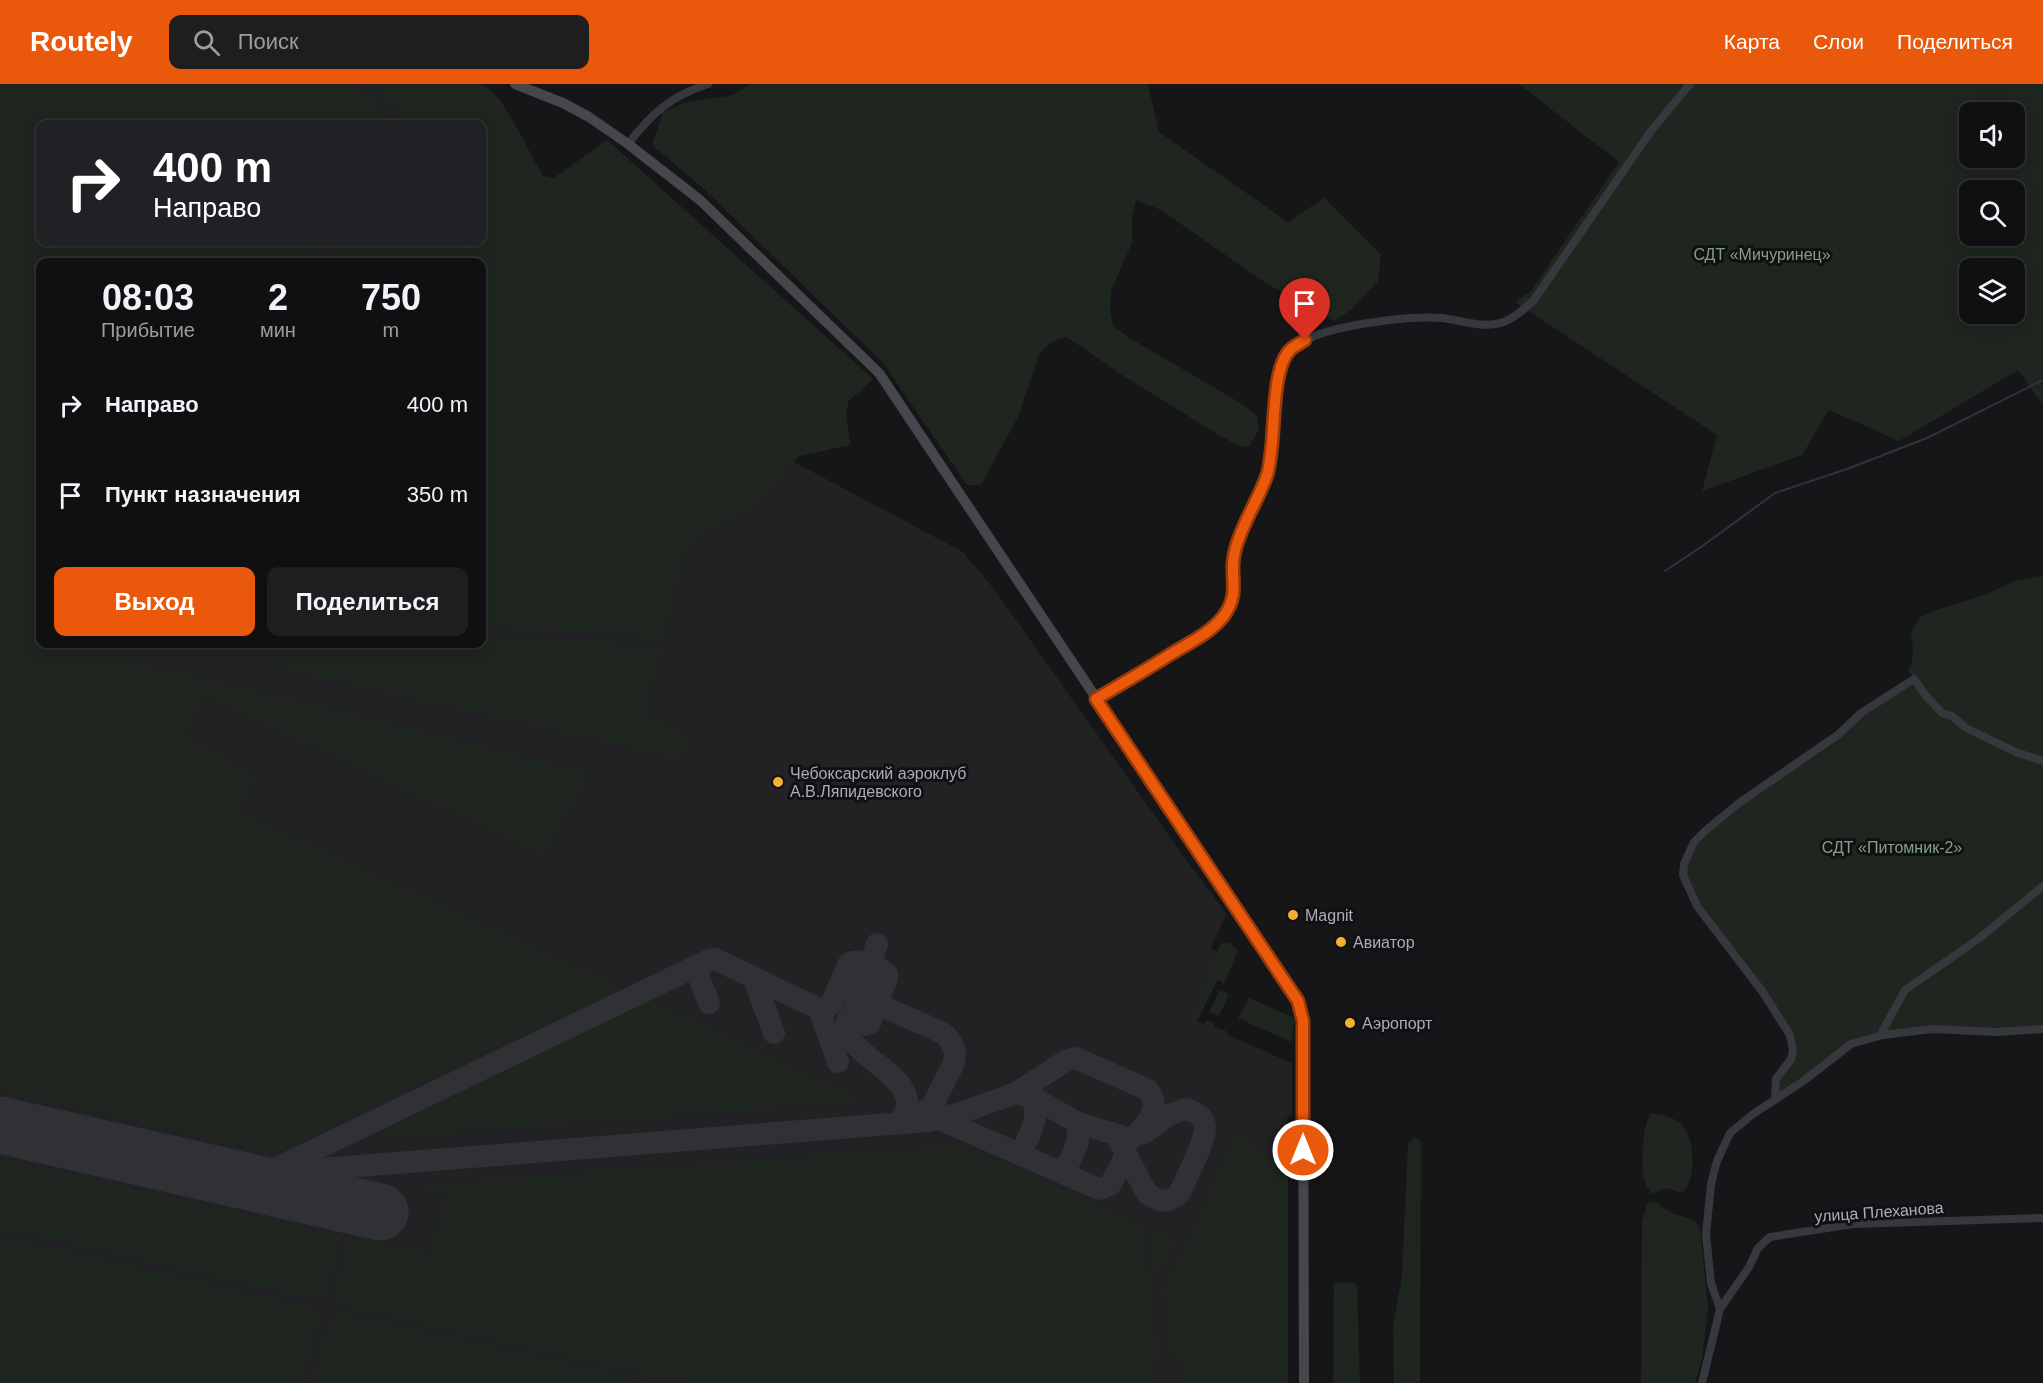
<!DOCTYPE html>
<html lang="ru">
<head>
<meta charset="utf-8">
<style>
	:root { --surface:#101012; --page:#1e1e20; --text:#f1f3f6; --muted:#9c9d9f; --line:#303032; --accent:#ea580c }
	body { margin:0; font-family:Arial,sans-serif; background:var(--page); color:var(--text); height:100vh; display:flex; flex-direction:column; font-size:22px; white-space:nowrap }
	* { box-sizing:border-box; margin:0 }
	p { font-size:20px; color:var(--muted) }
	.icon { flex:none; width:33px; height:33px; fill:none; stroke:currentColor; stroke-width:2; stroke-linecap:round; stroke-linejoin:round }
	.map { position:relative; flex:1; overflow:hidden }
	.panel { position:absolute; left:36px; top:174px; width:450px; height:390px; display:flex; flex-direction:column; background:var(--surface); border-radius:12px; box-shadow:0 3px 15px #0003,0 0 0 2px var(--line) }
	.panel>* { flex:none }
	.hud { position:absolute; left:36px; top:36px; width:450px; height:126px; border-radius:12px; box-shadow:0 3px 15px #0003,0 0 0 2px var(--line); background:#202124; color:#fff; overflow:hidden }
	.fabs { position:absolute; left:1959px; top:18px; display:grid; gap:12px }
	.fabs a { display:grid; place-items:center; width:66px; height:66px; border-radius:12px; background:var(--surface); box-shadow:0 3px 15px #0003,0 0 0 2px var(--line); font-size:30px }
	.pin { position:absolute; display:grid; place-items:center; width:51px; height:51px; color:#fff; margin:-62px -26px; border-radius:50% 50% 50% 0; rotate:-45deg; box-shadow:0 0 6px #0007 }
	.pin .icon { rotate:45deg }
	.me { position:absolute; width:66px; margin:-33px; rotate:0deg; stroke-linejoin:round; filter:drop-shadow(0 0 4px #0008) }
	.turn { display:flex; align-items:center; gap:21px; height:126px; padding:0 18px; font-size:27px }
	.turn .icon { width:78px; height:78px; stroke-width:2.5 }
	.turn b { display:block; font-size:42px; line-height:51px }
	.eta { display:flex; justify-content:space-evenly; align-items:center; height:102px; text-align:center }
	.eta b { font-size:36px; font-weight:700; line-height:42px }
	.primary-button { display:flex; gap:12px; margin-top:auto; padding:12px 18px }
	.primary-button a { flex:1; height:69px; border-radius:12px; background:var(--accent); color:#fff; font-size:24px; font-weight:700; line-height:69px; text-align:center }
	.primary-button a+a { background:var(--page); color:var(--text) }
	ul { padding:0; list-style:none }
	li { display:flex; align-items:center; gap:18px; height:90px; padding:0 18px }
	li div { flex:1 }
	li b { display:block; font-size:22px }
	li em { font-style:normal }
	header { display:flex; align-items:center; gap:36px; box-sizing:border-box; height:84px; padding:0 30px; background:var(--accent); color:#fff }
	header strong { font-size:28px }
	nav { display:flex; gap:33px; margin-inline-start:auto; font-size:21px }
	.search { width:420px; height:54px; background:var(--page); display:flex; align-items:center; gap:15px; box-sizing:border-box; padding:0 21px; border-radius:12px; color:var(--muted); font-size:22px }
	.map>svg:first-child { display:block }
	.built { fill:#222225; fill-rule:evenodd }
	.green { fill:#1e261f; fill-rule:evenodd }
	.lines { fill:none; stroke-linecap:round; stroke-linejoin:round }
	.stream { stroke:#2c353c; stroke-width:2 }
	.taxiway { stroke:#303135; stroke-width:22 }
	.runway { stroke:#303135; stroke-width:57 }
	.street { stroke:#37383d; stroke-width:8 }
	.secondary { stroke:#45474d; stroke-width:10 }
	.route-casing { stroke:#983908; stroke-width:15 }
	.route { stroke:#ea580c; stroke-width:10 }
	.poi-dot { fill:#f2b134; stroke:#111113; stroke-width:2 }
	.labels { text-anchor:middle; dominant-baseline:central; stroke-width:6; stroke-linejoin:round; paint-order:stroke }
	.park-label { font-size:16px; fill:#7fa381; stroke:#111113 }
	.poi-label { font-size:16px; fill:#a8adb8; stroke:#111113; text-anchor:start }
	.street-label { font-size:16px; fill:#a8adb8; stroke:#111113 }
</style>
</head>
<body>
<header>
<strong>Routely</strong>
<div class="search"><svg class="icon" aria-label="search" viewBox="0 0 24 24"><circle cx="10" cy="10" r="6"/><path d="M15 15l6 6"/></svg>Поиск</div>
<nav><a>Карта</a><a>Слои</a><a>Поделиться</a></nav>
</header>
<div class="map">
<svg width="2043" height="1299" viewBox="0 0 2043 1299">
	<rect width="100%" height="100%" fill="#161618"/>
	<!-- built -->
	<path class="built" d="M0 0H480L487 3 501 17 543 92 554 94 607 56 873 295 848 318 846 330 850 361 799 372 794 378 963 468 994 505 1187 777 1226 829 1211 865 1218 868 1189 933 1204 940 1207 936 1215 940 1214 943 1225 946 1230 952 1292 979V1032H1288L1286 1040 1288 1299H0ZM40 40H482V158H40ZM40 178H482V560H40Z"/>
	<!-- green -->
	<path class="green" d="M0 0H325C357 5 378 5 388 40H40V158H323L306 178H40V560H125L123 575 587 688 589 690 544 771 202 610 185 654 255 690 238 728 617 901 616 905 274 1069 0 1006Z
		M362 0H479C505 9 527 67 543 92L554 94 607 56 873 295 848 318 846 330 850 361 799 372 751 426 695 454 684 469 663 553 482 542V178H320L337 158H482V40H398C392 18 386 7 362 0Z
		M750 0H1148L1159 48 1288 138 1324 114 1381 171 1378 197 1351 226 1334 237 1267 200 1161 126 1136 116 1132 132V159L1111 207 1110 225 1113 242 1128 253 1237 317 1257 332 1259 344 1250 362 1240 363 1204 342 1119 289 1067 253 1057 255 1040 268 1018 333 981 401H967L883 279 703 104 652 61 663 28 684 19 733 11Z
		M1519 0H2043V321L2018 286 1899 357 1829 326 1802 371 1702 407 1717 351 1515 218 1531 207 1619 78ZM1970 28H2014V74H1970ZM1970 106H2014V152H1970ZM1970 184H2014V230H1970Z
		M2043 492V799L1975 855 1904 905 1878 950 1869 952 1778 1010 1776 1002 1794 961 1699 820C1680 787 1681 774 1708 746L1862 630 1915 595 1908 587C1915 574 1913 562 1911 548L1921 532 1936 526 1984 511 2017 496Z
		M482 551 662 563 644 628 682 648 689 655 687 668 681 675 275 583 281 560H482Z
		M175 560H234L230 573Z
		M2043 804V943L1884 949 1906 907Z
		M1221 859H1230L1238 866 1224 900 1218 895 1197 937 1189 933Z
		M1220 906 1229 910 1219 932 1209 928Z
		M1249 914 1295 934 1291 958 1238 934Z
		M651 916 864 1017 367 1055Z
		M1652 1029C1661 1030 1672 1033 1679 1038 1696 1051 1696 1091 1685 1107L1678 1108 1667 1104 1652 1110C1647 1104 1644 1097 1643 1089 1642 1076 1642 1037 1652 1029Z
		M1235 1049 1288 1085V1299H1180L1184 1278 1169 1270 1164 1204 1167 1193 1188 1160Z
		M1414 1053 1419 1055 1421 1060 1420 1299H1394L1393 1244 1402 1192 1408 1059Z
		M960 1061 1142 1141 1157 1266 1152 1299H686L331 1219 349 1155 370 1159V1157L432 1170 446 1111 413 1101Z
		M0 1075 341 1152 323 1217 0 1143Z
		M1653 1117C1661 1120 1667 1128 1675 1130 1686 1134 1693 1133 1700 1144L1708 1225 1702 1275 1695 1299H1641L1642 1138 1647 1120Z
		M1149 1144 1180 1156 1155 1193Z
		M0 1152 316 1225 319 1233 301 1299H0Z
		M1334 1198 1355 1199 1357 1201 1360 1299H1333Z
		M337 1228 654 1299H311L329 1234Z"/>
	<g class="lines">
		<!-- stream -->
		<path class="stream" d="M1665 487 1701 463 1775 409 1847 385 1927 354 2043 296"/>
		<!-- taxiway -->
		<path class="taxiway" d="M691 885 698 891 709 919
			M753 893 774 949
			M819 925 838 978
			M939 1035 1099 1105 1110 1101 1125 1073V1066
			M897 1040C942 991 820 970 852 929 859 920 867 919 877 920L943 949 949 955 955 967 954 979 932 1022 909 1038
			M1116 1051 1146 1108C1158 1118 1167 1120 1179 1110 1185 1097 1206 1056 1205 1043 1204 1032 1195 1027 1185 1025L1169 1031 1144 1049
			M1020 1071C1028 1053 1045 1028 1028 1011
			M277 1084 709 876 715 875 819 925H825L831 920 849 879C860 874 878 882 887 890V894L870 939 866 941 856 937 852 929 877 860
			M1064 1090 1078 1058V1039
			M221 1092 243 1095 333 1084 928 1037 960 1029 1016 1009 1034 1014 1078 1039 1131 1055C1145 1043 1163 1025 1148 1006L1076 974 1067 976 1016 1009"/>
		<!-- runway -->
		<path class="runway" d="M0 1041 380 1128"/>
		<!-- street -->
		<path class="street" d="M628 60C652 29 671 12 708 0
			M1096 615 1207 549 1222 533 1231 519 1235 500 1232 479 1235 465 1267 391 1271 375 1279 290C1282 282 1284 271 1291 265 1315 242 1409 231 1442 234 1460 236 1478 243 1496 240 1512 237 1523 226 1534 216L1651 47 1690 0
			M1883 951 1882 948 1905 906 1977 856 2043 802
			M1775 1015 1776 995 1791 975 1793 967 1790 951 1762 907 1697 822 1683 791 1684 780 1694 758 1706 746 1739 719 1839 650 1861 629 1914 595 1926 612 1942 629 1952 632 1966 644 2018 669 2043 677
			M1720 1225 1749 1183 1758 1164 1770 1153 1853 1140 2043 1134
			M1702 1299 1720 1225 1711 1199 1706 1150 1711 1100 1717 1077 1730 1049 1753 1030 1802 998 1851 960 1883 951 1932 945 1996 948 2043 945"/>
		<!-- secondary -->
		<path class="secondary" d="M515 0 563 19 589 33 628 60 700 116 879 289 1294 910 1301 924 1303 937 1304 1299"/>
	</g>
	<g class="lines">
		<defs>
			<path id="route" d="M1303 1066V937L1298 917 1096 615C1121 600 1146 586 1171 570 1189 559 1209 550 1223 533 1242 508 1228 492 1235 467 1241 441 1258 417 1267 391 1277 360 1269 288 1290 266 1294 262 1300 259 1305 256"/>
		</defs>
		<!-- route casing -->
		<use href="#route" class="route-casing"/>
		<!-- route -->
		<use href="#route" class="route"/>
	</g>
	<!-- markers -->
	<g class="poi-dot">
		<circle cx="778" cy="698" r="6"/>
		<circle cx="1293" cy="831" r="6"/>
		<circle cx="1341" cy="858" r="6"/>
		<circle cx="1350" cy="939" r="6"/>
	</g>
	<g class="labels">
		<!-- park labels -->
		<g class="park-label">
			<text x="1762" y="170">СДТ «Мичуринец»</text>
			<text x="1892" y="763">СДТ «Питомник-2»</text>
		</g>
		<!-- poi labels -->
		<g class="poi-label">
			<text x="790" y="689">Чебоксарский аэроклуб<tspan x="790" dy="18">А.В.Ляпидевского</tspan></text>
			<text x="1305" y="831">Magnit</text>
			<text x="1353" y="858">Авиатор</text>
			<text x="1362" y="939">Аэропорт</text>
		</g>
		<!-- street labels -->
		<g class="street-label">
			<text transform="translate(1879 1128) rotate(-4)">улица Плеханова</text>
		</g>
	</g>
</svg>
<div class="fabs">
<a><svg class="icon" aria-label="sound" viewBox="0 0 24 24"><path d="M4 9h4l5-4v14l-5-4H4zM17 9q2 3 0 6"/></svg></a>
<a><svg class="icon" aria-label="search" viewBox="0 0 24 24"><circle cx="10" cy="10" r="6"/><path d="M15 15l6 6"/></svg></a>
<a><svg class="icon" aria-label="layers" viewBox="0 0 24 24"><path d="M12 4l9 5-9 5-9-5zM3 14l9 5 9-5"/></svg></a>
</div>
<div class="pin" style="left:1305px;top:256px;background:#d93025"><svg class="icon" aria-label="arrive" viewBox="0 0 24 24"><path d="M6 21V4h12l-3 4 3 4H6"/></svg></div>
<svg class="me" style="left:1303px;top:1066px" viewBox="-20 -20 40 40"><circle r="17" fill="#ea580c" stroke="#fff" stroke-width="3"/><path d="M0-11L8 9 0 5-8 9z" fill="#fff"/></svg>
<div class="hud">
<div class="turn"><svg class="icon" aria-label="right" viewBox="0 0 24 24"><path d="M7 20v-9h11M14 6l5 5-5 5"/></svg><div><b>400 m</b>Направо</div></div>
</div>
<section class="panel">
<div class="eta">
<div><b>08:03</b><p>Прибытие</p></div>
<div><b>2</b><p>мин</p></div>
<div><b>750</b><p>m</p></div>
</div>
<ul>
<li><svg class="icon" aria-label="right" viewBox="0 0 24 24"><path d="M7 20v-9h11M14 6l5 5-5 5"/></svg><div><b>Направо</b></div><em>400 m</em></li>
<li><svg class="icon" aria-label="arrive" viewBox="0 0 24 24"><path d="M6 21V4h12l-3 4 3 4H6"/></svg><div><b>Пункт назначения</b></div><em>350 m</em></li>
</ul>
<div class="primary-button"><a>Выход</a><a>Поделиться</a></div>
</section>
</div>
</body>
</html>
